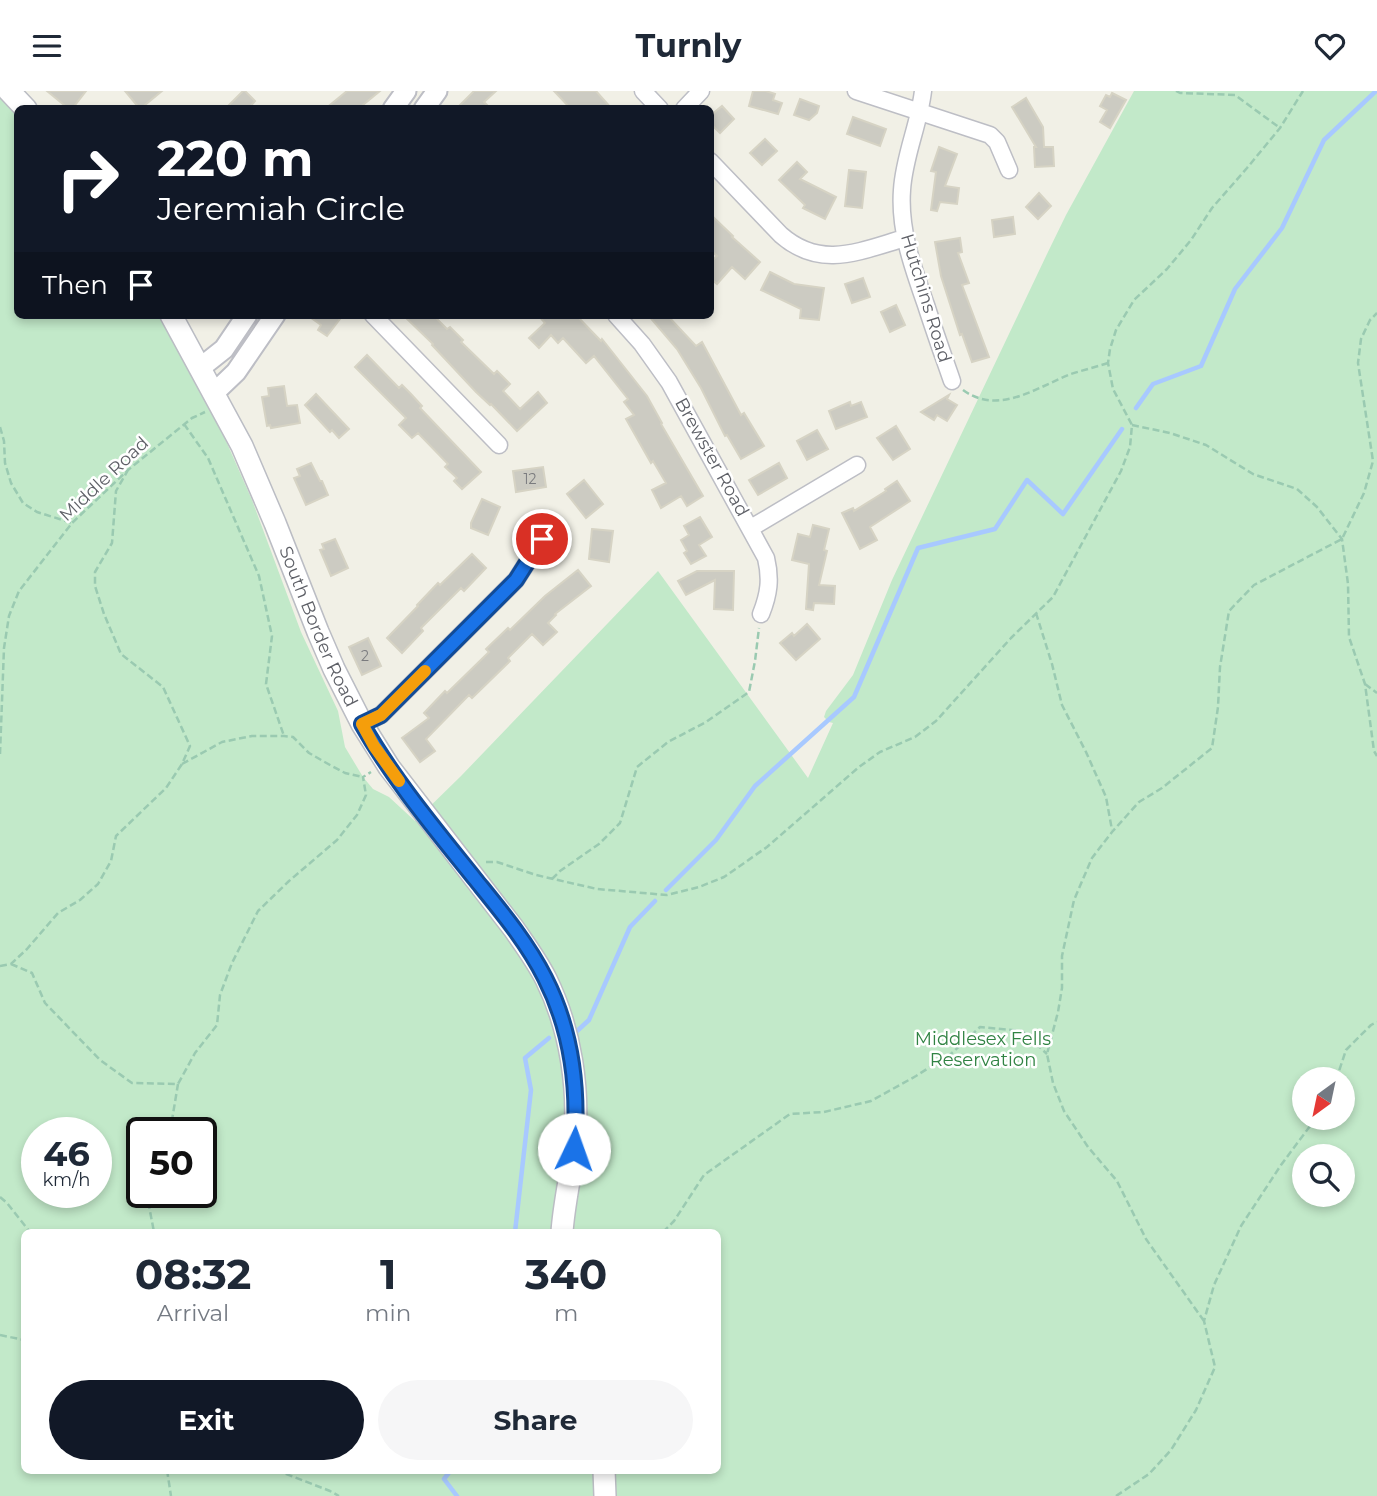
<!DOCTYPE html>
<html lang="en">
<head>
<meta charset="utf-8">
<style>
	:root { --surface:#fff; --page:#f6f6f7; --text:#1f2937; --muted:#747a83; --accent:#111827 }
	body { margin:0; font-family:Montserrat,sans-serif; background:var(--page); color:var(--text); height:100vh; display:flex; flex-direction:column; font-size:26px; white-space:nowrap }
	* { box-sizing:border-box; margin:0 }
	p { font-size:23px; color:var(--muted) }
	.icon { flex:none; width:38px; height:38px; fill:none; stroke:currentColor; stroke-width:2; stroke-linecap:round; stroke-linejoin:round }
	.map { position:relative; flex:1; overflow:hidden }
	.drawer { position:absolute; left:21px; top:1138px; width:700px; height:245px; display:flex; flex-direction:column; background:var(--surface); border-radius:10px; box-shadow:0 4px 10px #0003 }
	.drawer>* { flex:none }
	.banner { position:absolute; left:14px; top:14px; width:700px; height:214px; border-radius:10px; box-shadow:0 4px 10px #0003; background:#111827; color:#fff; overflow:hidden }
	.needle { width:46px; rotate:213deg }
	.controls { position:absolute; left:1292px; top:976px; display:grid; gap:14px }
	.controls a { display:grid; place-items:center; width:63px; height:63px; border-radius:50%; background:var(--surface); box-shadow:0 4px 10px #0003; font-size:35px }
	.speed { position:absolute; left:21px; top:1026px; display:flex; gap:14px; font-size:35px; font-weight:700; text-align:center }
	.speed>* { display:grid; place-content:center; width:91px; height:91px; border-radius:50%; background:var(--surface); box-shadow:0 4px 10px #0003; line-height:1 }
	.speed small { font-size:18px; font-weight:400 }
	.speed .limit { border:4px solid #111; border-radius:10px; background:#fff; color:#111 }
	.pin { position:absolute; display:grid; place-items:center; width:60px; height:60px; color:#fff; margin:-30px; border:4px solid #fff; border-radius:50%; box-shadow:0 2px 7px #0007 }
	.me { position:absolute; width:77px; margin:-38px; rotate:3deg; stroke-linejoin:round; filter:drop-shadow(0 0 5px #0008) }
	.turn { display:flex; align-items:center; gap:24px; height:147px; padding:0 28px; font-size:32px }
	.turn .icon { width:91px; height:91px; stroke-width:2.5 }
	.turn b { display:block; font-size:49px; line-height:60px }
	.then { display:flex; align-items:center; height:66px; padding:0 28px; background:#0003; gap:14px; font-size:26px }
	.eta { display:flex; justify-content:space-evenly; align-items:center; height:119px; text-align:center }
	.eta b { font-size:42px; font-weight:700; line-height:49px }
	.primary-button { display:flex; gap:14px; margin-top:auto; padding:14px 28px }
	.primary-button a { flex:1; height:80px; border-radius:42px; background:var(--accent); color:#fff; font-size:28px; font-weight:700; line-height:80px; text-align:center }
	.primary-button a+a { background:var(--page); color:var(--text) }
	header { display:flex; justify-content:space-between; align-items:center; height:91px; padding:0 28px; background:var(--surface); font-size:32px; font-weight:700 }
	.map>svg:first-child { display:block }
	.green { fill:#c2e9c9; fill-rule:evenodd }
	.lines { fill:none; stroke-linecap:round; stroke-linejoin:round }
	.stream { stroke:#a8c9ff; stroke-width:4.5 }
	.building { fill:#cccbc2; stroke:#d6d3c4; stroke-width:2 }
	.minor-casing { stroke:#bdbec5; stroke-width:19 }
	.tertiary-casing { stroke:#bdbec5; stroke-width:23 }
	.secondary-casing { stroke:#bbbdc4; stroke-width:24 }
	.path { stroke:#9acab1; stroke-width:2.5; stroke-dasharray:7 3.5; stroke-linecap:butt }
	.minor { stroke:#fff; stroke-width:16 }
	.tertiary { stroke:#fff; stroke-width:19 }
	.secondary { stroke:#fff; stroke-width:21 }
	.route-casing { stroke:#114b97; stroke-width:18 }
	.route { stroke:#1a73e8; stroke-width:12 }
	.slow { stroke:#f59e0b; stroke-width:12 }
	.labels { text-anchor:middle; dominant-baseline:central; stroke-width:5; stroke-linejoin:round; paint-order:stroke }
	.number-label { font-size:14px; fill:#7a7b7e }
	.street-label { font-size:18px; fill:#5e6067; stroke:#fff }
	.park-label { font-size:18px; fill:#308343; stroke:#fff }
</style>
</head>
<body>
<header><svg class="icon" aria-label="menu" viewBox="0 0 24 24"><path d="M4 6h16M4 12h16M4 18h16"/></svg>Turnly<svg class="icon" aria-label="heart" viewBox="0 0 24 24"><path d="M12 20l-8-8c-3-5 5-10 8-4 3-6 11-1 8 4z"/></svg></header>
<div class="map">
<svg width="1377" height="1405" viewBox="0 0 1377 1405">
	<rect width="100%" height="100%" fill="#f1f0e6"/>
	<!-- green -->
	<path class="green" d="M1134 0H1377V1405H0V2L17 19 18 224H161L212 318 252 409 301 541 338 620 345 656 363 686 373 698 389 706 415 730 461 685 658 480 808 687 833 632 829 631 824 626 826 620 853 584 892 489 1047 163 1066 124ZM1304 989H1342V1027H1304ZM37 1041H96V1101H37ZM142 1041H201V1101H142ZM1304 1066H1342V1104H1304ZM24 1141H718V1379H24Z"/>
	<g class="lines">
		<!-- stream -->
		<path class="stream" d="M1136 317 1153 293 1201 275 1235 198 1282 137 1324 49 1376 0
			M666 799 716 749 755 695 854 606 918 457 995 438 1027 389 1063 423 1122 338
			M576 941 589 929 630 836 655 810
			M515 1141 531 999 525 967 549 947
			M451 1379 444 1388 457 1405"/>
	</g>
	<!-- building -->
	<path class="building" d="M47 0H86L72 18H69Z
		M125 0H162L140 18Z
		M243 0H245L255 10 248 18H225Z
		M347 0H380L358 18H325Z
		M474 0H496L484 11 491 18H456Z
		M554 0H596L612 18H571Z
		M753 0H766L775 3 773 9 782 12 778 23 749 15Z
		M1112 2 1126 9 1110 37 1100 31 1107 19 1100 15 1106 4 1110 6Z
		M1026 7 1043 36 1044 56H1053L1054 75 1035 76 1034 56H1036L1012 16Z
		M800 8 819 15 817 22 809 29 794 24Z
		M722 15 734 28 720 42 710 32V25Z
		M853 26 886 38 880 55 847 43Z
		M765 48 777 60 762 74 750 62Z
		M939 56 957 63 945 95 959 97 957 113 940 111 937 120 931 119 936 81 931 80Z
		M797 71 807 81 800 88 836 106 825 128 803 117 805 114 779 89Z
		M849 79 866 81 862 117 845 115Z
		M1039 102 1051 115 1038 128 1026 116Z
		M710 123 733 145 732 146 760 171 745 188 732 176 717 193 710 187V172L717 165 710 158Z
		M1013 126 1015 143 994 146 992 129Z
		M960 147 962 161 958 162 969 192 962 194 989 266 972 271 962 243 960 244 941 185 935 151Z
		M770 181 794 193 824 197 819 229 800 227 801 218 761 199Z
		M863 187 870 206 852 212 845 193Z
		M896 214 905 234 890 241 881 221Z
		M307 224H343L327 245 318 239 321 234Z
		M403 224H433L447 238 450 236 463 249 461 251 494 283 497 280 510 293 503 300 520 318 538 301 547 312 517 340 491 313 490 314 476 301 432 254 433 253Z
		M538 224H576L601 250 602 248 647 305 662 332 661 333 703 405 687 415 681 405 661 417 652 399 666 392 653 370 651 372 626 328 634 324 624 311 628 308 594 265 586 272 563 247 558 252 551 244 539 257 529 247 545 232Z
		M648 224H667L696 255 702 251 741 324 744 322 764 355 741 368 727 344 725 345 701 297 677 258Z
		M367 264 399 297 402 294 411 303 422 315 420 317 481 381 462 398 454 390 457 387 445 376 448 373 418 342 412 347 399 334 406 327 355 276Z
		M284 295 287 315 297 314 300 332 271 337 270 334 267 335 262 306 269 305 268 297Z
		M316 303 349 338 339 347 332 339 330 341 305 314Z
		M949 304 947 308 957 314 947 330 937 324 934 329 921 321Z
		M850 311 851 315 861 311 867 326 836 338 829 320Z
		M896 335 910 358 893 369 877 347Z
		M817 339 828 358 807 369 797 350Z
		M311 372 320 390H322L328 404 306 414 294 387 300 385 297 378Z
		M779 372 787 387 758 404 749 389Z
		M543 376 546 396 516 401 513 380Z
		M584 389 603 413 586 427 567 403Z
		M897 390 910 410 870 436 877 449 860 458 842 422 853 417 854 420 886 400 885 398Z
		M482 408 500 416 488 444 471 437V432Z
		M700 426 712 446 699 454 706 465 691 473 684 462 687 460 681 449 689 444 684 435Z
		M813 434 829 438 824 459 827 460 819 494 835 495 834 513 814 512 813 519 806 518 809 473 792 469 798 443 810 446Z
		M592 438 613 440 609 471 589 468Z
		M335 448 348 477 331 485 320 459 324 458 322 453Z
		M472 463 486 477 464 500 461 497 421 537 423 540 402 562 387 547 418 515 417 514 438 492 440 494Z
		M578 479 591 495 555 523 556 524 548 532 557 541 543 554 532 543 508 567 510 570 472 607 469 604 426 648 435 660 420 671 402 647 429 627 424 622 445 600 447 602 489 561 486 558 508 537 510 539 545 505Z
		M697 480H734L733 519 714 518 715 489 686 504 678 490Z
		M807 533 820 548 796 569 780 552 792 542 794 545Z
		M368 547 381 575 362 584 349 556Z"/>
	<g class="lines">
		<defs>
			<path id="minor" d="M643 0 660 18
				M856 0 990 44 997 51 1009 79
				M923 0C919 34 904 65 902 99 899 139 913 177 926 214 934 239 943 264 952 290
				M684 18 701 0
				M710 70 781 144C821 179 860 160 905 147
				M373 224 499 354
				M616 224 642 253 669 291 766 467C771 488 769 503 761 523
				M751 437 857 374
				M362 633 381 624 516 489 542 448"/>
			<path id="tertiary" d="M393 18 406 0
				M424 18 437 0
				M200 277 224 258 247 224
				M214 302 236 281 275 224"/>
			<g id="secondary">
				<path d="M9 0 26 18"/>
				<path id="s1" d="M171 224 242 355 275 432 318 541 334 578 362 633 389 676 514 838C525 854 537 870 546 888 571 939 580 999 574 1056 571 1084 564 1112 562 1141"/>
				<path d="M604 1379 605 1405"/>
			</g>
		</defs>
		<!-- minor casing -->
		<use href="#minor" class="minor-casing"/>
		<!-- tertiary casing -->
		<use href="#tertiary" class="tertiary-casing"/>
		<!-- secondary casing -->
		<use href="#secondary" class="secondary-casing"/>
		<!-- path -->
		<path class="path" d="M1176 0 1180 2 1235 4 1280 37
			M963 299C999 325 1037 296 1071 283 1083 279 1096 276 1108 272
			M184 333 208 367 259 485 272 545 266 593 284 645
			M1132 334 1170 342 1206 354 1253 383 1297 398 1317 416 1342 448 1348 493 1349 546 1365 593 1374 660 1377 665
			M0 336 4 350 5 372 11 392 23 412 37 421 72 432
			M1036 522 1052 573 1062 614 1086 661 1106 706 1112 739
			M1365 593 1377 602
			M0 663 4 557 9 525 19 500 72 432 128 379 192 327 205 321
			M182 673 222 651 252 645H284L293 646 309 662 330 674 345 682 363 686
			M486 771H497L536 784 597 798 667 804 699 796 724 786 767 756 859 676 880 661 915 646 936 630 1011 547 1053 506 1121 380 1130 356 1132 334 1113 298 1108 272 1110 258 1116 239 1134 209 1167 178 1191 149 1212 117 1247 77 1280 37 1303 0
			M552 788 560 780 599 753 620 732 637 676 668 651 706 631 749 601 755 570 759 537
			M11 873 32 882 45 912 100 969 132 992 178 993 195 962 217 934 220 904 232 872 258 820 289 790 337 749 357 724 366 704 363 686 371 681
			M0 875 11 873 27 858 58 822 80 809 98 793 111 770 116 745 166 697 182 673 190 655 163 596 121 563 104 523 95 495V481L112 452 116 400 128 379
			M1336 989 1346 959 1371 934 1377 931
			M170 1041 178 993
			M151 1101 148 1110 154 1141
			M0 1106 7 1112 30 1141
			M663 1141 674 1130 704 1084 790 1023 824 1021 871 1010 916 985 952 962 980 936 1022 940 1047 963
			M1204 1230 1146 1148 1117 1090 1088 1056 1064 1020 1053 992 1047 963 1058 921 1062 897V865L1074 809 1092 767 1112 741 1139 711 1162 697 1212 657 1218 616 1220 576 1229 520 1254 494 1342 448 1364 402 1373 370 1358 272 1361 248 1370 229 1377 222
			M0 1244 24 1249
			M167 1379 171 1405
			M276 1379 330 1400 339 1405
			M1116 1405 1149 1383 1171 1359 1196 1319 1215 1276 1204 1230 1214 1194 1241 1135 1281 1074 1316 1027"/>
		<!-- minor -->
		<use href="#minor" class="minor"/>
		<!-- tertiary -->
		<use href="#tertiary" class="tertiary"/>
		<!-- secondary -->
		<use href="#secondary" class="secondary"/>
	</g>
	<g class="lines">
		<defs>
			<path id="route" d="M542 448 516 489 381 624 362 633C393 688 435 738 475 788 500 819 527 851 545 887 572 940 579 1000 574 1058"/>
		</defs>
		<!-- route casing -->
		<use href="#route" class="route-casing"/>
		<!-- route -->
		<use href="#route" class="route"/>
		<!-- slow -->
		<path class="slow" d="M399 690 374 655 362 633 381 624 425 580"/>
	</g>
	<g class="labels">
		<!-- number labels -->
		<g class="number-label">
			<text x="530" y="388">12</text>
			<text x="365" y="565">2</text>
		</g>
		<!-- street labels -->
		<g class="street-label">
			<text transform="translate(926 207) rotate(73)">Hutchins Road</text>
			<text transform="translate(712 366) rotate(61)">Brewster Road</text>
			<text transform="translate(104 388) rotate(-43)">Middle Road</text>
			<text stroke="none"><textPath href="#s1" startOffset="345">South Border Road</textPath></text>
		</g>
		<!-- park labels -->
		<g class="park-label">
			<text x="983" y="948">Middlesex Fells<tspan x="983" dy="21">Reservation</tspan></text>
		</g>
	</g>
</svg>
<div class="controls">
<a><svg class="needle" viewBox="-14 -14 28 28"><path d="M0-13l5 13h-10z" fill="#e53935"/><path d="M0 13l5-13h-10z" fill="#747a83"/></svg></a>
<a><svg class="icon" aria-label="search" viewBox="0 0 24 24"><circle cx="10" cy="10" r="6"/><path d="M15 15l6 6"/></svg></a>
</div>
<div class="speed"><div>46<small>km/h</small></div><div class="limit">50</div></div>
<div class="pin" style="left:542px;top:448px;background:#d93025"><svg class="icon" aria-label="arrive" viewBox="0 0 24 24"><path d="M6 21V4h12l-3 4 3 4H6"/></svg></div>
<svg class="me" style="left:574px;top:1058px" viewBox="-20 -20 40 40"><circle r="19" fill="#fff"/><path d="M0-13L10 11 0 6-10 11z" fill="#1a73e8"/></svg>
<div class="banner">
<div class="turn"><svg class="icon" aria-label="right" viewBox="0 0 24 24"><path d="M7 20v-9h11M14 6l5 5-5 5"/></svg><div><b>220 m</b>Jeremiah Circle</div></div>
<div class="then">Then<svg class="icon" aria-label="arrive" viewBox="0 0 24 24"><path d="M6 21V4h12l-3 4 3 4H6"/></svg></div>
</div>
<section class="drawer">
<div class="eta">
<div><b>08:32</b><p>Arrival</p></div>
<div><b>1</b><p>min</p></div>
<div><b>340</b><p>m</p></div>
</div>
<div class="primary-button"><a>Exit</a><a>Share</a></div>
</section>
</div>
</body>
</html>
